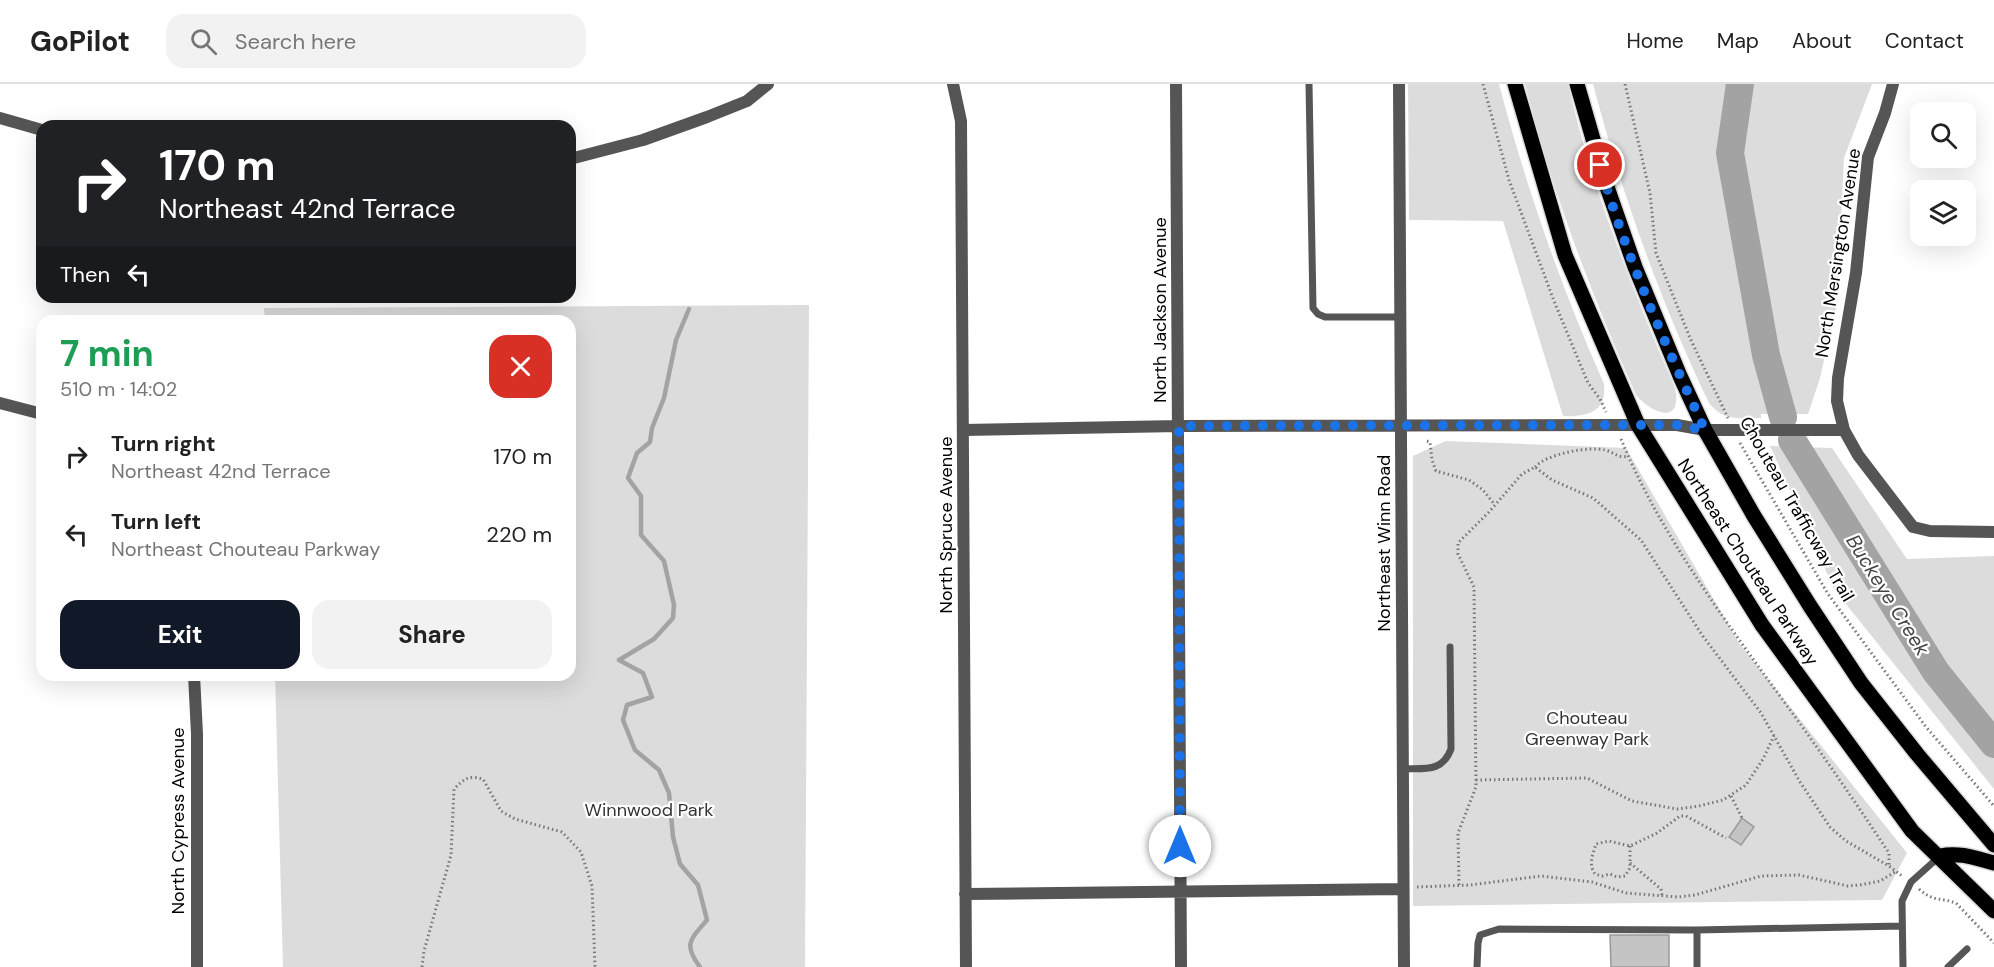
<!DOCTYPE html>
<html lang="en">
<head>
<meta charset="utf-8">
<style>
	:root { --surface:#fff; --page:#f2f2f2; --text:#222; --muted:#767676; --line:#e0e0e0; --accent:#111827 }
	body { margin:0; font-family:"DM Sans",sans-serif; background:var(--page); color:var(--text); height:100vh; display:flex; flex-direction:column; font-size:22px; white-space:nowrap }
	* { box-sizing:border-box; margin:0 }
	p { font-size:20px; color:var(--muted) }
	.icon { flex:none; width:33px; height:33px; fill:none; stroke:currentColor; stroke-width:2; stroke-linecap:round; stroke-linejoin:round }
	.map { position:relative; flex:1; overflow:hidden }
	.panel { position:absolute; left:36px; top:231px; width:540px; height:366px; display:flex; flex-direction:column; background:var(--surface); border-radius:18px; box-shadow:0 6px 24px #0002 }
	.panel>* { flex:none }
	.top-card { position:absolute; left:36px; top:36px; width:540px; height:183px; border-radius:18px; box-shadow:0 6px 24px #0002; background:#202124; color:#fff; overflow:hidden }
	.fabs { position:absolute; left:1910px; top:18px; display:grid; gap:12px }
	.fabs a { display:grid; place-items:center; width:66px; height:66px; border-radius:12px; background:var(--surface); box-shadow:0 6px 24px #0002; font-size:30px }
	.pin { position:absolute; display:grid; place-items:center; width:51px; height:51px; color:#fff; margin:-26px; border:3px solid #fff; border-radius:50%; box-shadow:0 2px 6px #0007 }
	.me { position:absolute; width:66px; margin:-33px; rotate:0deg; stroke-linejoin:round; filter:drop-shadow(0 0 4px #0008) }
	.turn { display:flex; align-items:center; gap:21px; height:126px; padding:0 24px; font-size:27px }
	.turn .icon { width:78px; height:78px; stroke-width:2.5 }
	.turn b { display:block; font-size:42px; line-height:51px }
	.then { display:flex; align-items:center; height:57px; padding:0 24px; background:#0003; gap:12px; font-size:22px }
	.round { display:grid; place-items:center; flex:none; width:63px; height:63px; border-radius:18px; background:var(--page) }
	.head { display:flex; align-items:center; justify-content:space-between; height:102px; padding:0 24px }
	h1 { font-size:36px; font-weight:700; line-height:45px; color:#1e9e55 }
	.cta { display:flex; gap:12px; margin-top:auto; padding:12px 24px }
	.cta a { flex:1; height:69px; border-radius:18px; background:var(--accent); color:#fff; font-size:24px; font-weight:700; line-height:69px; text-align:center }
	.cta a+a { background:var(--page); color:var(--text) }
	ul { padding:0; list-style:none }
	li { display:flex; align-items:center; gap:18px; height:78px; padding:0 24px }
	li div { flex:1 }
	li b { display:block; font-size:22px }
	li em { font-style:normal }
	header { display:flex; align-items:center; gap:36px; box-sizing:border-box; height:84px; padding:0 30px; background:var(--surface); border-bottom:2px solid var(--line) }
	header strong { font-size:28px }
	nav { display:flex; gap:33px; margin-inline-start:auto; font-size:21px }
	.search { width:420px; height:54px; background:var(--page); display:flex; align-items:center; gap:15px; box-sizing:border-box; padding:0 21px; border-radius:18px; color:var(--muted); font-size:22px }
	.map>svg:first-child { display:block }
	.green { fill:#dcdcdc }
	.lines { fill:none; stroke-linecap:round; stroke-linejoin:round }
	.stream { stroke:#a3a3a3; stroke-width:4.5 }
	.river { stroke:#a3a3a3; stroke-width:28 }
	.building { fill:#c4c4c4; stroke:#999; stroke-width:1.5 }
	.primary-casing { stroke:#dbdbdb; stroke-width:18 }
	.path { stroke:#777; stroke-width:3; stroke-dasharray:1.5 3; stroke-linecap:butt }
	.lane { stroke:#555; stroke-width:7 }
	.street { stroke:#555; stroke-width:12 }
	.primary { stroke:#000; stroke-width:15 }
	.route { stroke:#1a73e8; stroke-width:10; stroke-dasharray:0 18 }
	.labels { text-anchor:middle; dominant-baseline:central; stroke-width:4.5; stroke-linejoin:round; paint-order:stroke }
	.street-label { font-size:18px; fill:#000; stroke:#fff }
	.park-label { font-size:18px; fill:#333; stroke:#fff }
	.water-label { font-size:20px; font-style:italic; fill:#444; stroke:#fff }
</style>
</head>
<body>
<header>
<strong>GoPilot</strong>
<div class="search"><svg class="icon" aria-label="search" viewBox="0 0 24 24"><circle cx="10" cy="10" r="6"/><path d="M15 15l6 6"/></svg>Search here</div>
<nav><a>Home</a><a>Map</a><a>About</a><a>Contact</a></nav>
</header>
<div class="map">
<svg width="1994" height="883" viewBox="0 0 1994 883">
	<rect width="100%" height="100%" fill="#fff"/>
	<!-- green -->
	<path class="green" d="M1408 0H1499C1526 103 1561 203 1604 300 1607 329 1586 333 1563 332L1503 137 1409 136Z
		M1525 0H1568C1592 105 1632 205 1675 304 1683 342 1652 330 1636 311 1591 210 1552 107 1525 0Z
		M1593 0H1872L1844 74 1837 219 1820 294 1808 330H1761V334C1740 334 1724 338 1709 319 1660 217 1622 110 1593 0Z
		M809 221 805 883H283L275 591H570V237H265L264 224Z
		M1446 357 1626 364 1739 559 1907 769 1882 816 1413 822V372Z
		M1770 362 1832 364 1907 475 1994 472V705L1834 505Z"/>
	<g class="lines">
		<!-- stream -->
		<path class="stream" d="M689 225 676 256 664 314 652 344 650 358 637 369 628 394 641 412V451L664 477 674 521 673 534 654 555 619 576 643 589 652 613 627 621 623 636 635 666 659 686 669 709 673 753 680 780 698 801 707 836C690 856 683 860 700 883"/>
		<!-- river -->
		<path class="river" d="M1740 0 1730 69 1766 271 1783 333
			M1792 356 1936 588 1994 660"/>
	</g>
	<!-- building -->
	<path class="building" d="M1742 734 1754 743 1741 761 1729 753Z
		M1610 851H1669V883H1611Z"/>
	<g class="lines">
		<defs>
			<path id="primary" d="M1515 0 1565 171 1638 341 1762 541 1912 747 1994 827
				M1577 0 1606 100 1635 183 1680 292 1705 346 1754 432 1810 522 1861 599 1917 670 1994 761
				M1940 772C1960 768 1975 774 1994 779"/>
		</defs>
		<!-- primary casing -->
		<use href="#primary" class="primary-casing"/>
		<!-- path -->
		<path class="path" d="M1483 0 1509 96 1554 217 1588 299 1600 315 1606 328
			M1625 0 1650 109 1656 169 1690 254 1728 334
			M1621 355C1657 443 1718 527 1774 604 1814 658 1852 713 1889 769V781
			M1427 357 1430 358 1432 376 1436 387 1469 396 1483 406 1495 421
			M1740 359 1828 510 1926 643 1994 722
			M1535 383C1546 370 1589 362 1605 366 1614 368 1618 375 1628 372
			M1476 696 1587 694 1632 717 1677 725 1699 722 1723 716 1746 701 1763 675 1774 652
			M1731 712 1742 734
			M1630 762V784L1625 792 1617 793 1610 790 1602 792 1595 790C1588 780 1593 770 1596 760L1609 757 1630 762 1657 749 1680 732H1686L1726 754
			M1630 779 1661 805 1662 811
			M1459 801 1458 749 1476 703 1474 503 1458 470V459L1489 428 1522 390 1535 383 1552 396 1593 414 1641 456 1702 551 1761 629 1800 698 1830 743 1846 757 1889 782 1902 792
			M1417 803 1470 801 1541 792 1592 798 1626 809 1678 813 1695 811 1761 792 1799 791 1848 802 1860 801 1880 797 1895 788
			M1919 805C1936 820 1942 812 1957 820L1994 859
			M422 883 424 867 451 771 454 705C464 695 468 691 483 695L501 727 515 735 562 748 581 768 592 802 595 883"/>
		<!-- lane -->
		<path class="lane" d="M1309 0 1313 224 1318 230 1325 233H1401
			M1402 685C1424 684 1442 689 1451 665L1450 563
			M1697 846V883
			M1477 883 1478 859 1480 851 1499 845 1697 846 1901 842
			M1903 883 1902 817 1911 798 1940 772
			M1948 883 1967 865"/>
		<!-- street -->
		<path class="street" d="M953 0 961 37 966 883
			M1176 0 1181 883
			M1399 0 1404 883
			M1893 0 1885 29 1868 73 1856 189 1838 294 1837 317 1844 346 1858 371 1913 443 1930 447 1994 448
			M0 34 42 46
			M570 75 643 56 707 33 747 17 768 0
			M0 319 42 330
			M964 346 1179 342 1613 341H1677L1705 346H1844
			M194 591 197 650V883
			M965 810 1403 805"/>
		<!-- primary -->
		<use href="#primary" class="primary"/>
	</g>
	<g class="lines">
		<!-- route -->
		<path class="route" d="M1180 762 1179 342 1613 341H1677L1705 346C1665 260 1626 172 1600 81"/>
	</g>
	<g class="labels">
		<!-- street labels -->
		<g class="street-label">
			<text transform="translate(1838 169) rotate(-81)">North Mersington Avenue</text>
			<text transform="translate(1160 226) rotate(-90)">North Jackson Avenue</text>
			<text transform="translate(1797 425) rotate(60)">Chouteau Trafficway Trail</text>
			<text transform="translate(946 441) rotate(-90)">North Spruce Avenue</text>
			<text transform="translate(1384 459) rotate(-90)">Northeast Winn Road</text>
			<text transform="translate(1748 478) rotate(57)">Northeast Chouteau Parkway</text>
			<text transform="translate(178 737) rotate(-90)">North Cypress Avenue</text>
		</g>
		<!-- park labels -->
		<g class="park-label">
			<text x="1587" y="634">Chouteau<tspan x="1587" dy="21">Greenway Park</tspan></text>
			<text x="649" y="726">Winnwood Park</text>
		</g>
		<!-- water labels -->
		<g class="water-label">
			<text transform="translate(1888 511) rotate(58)">Buckeye Creek</text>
		</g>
	</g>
</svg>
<div class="fabs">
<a><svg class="icon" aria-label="search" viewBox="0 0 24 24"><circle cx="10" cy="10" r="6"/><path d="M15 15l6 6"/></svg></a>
<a><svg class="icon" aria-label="layers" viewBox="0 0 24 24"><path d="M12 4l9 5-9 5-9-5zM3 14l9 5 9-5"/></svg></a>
</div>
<div class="pin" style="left:1600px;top:81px;background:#d93025"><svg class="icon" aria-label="arrive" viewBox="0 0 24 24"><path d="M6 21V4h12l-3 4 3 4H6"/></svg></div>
<svg class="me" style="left:1180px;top:762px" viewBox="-20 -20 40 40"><circle r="19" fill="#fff"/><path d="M0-13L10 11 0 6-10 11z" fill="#1a73e8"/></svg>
<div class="top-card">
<div class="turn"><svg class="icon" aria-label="right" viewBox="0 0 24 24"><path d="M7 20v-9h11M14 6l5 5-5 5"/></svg><div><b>170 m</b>Northeast 42nd Terrace</div></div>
<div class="then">Then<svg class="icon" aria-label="left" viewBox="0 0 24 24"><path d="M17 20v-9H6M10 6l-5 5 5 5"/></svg></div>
</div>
<section class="panel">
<div class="head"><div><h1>7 min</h1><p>510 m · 14:02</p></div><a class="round" style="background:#d93025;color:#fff"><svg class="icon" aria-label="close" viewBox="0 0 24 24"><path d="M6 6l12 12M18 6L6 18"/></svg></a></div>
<ul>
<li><svg class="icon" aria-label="right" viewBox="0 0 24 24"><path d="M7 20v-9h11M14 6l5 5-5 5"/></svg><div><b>Turn right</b><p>Northeast 42nd Terrace</p></div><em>170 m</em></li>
<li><svg class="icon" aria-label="left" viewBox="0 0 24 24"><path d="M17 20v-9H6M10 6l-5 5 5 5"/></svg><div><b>Turn left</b><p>Northeast Chouteau Parkway</p></div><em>220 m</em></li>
</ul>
<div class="cta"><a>Exit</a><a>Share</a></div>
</section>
</div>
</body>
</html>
